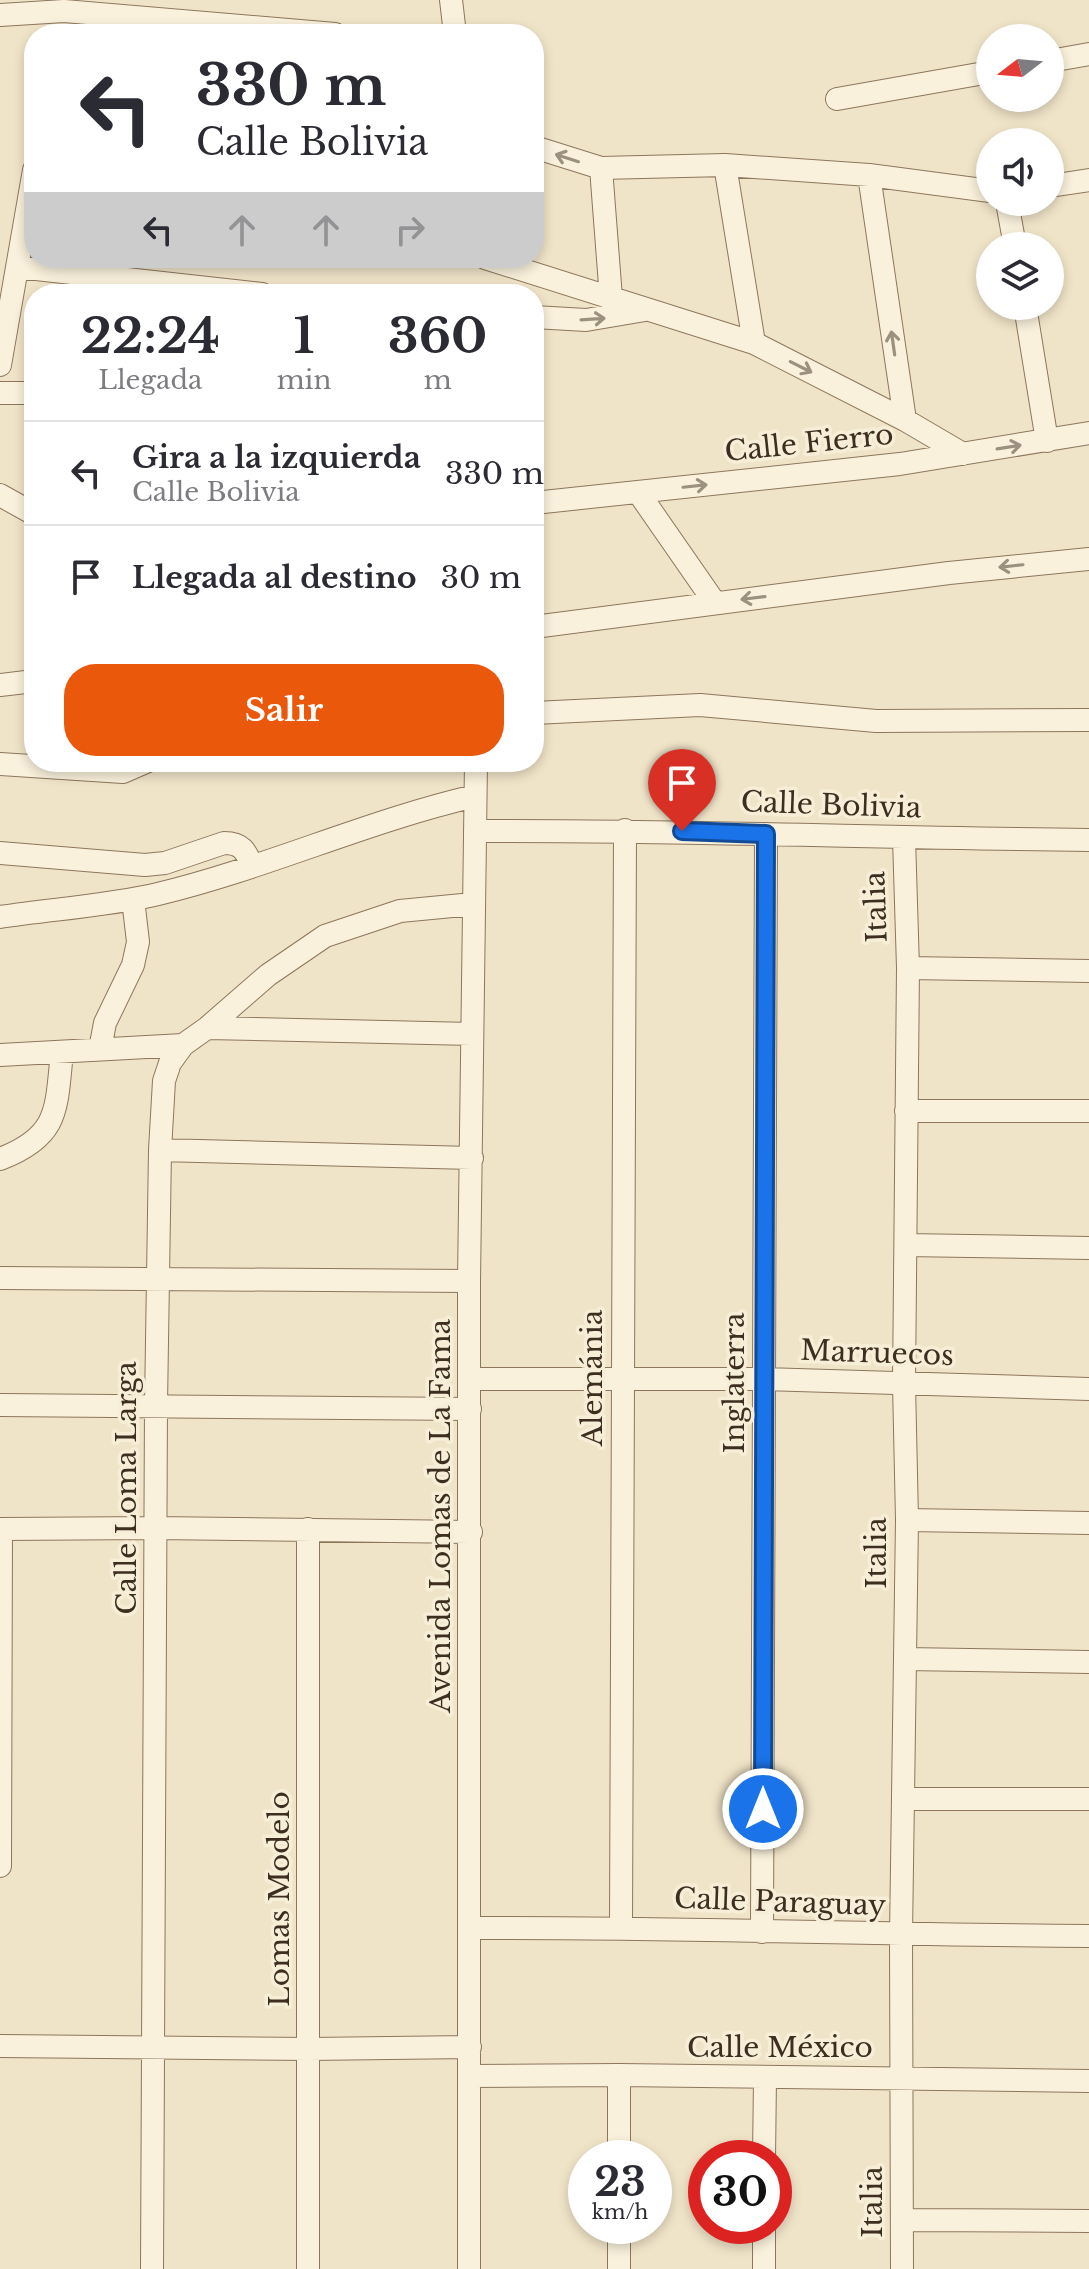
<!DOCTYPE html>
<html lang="es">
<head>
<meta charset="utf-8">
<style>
	:root { --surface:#fff; --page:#f2f2f3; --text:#2b2b33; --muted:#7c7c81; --line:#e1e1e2; --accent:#ea580c }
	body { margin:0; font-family:"Libre Baskerville",serif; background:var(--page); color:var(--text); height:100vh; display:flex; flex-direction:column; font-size:30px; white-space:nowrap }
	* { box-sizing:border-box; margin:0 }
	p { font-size:26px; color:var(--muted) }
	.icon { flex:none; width:44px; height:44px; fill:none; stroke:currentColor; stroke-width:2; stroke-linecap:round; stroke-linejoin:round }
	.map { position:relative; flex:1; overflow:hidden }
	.details { position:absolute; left:24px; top:284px; width:520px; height:488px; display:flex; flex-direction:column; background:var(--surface); border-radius:32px; box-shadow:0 4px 12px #0003 }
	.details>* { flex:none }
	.top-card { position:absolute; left:24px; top:24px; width:520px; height:244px; border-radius:32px; box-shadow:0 4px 12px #0003; background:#fff; color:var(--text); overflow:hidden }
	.needle { width:52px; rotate:254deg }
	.tools { position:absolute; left:976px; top:24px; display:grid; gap:16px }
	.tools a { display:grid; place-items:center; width:88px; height:88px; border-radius:50%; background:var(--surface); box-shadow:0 4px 12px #0003; font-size:40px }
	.speed { position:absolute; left:568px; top:2140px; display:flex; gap:16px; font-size:40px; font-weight:700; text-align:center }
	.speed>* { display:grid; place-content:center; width:104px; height:104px; border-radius:50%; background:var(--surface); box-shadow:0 4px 12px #0003; line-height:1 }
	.speed small { font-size:20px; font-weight:400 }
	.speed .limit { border:12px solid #d22; background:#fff; color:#111 }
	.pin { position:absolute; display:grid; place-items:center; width:68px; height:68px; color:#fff; margin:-82px -34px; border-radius:50% 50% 50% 0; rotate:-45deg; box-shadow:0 0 8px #0007 }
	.pin .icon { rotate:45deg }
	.me { position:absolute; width:88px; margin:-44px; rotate:0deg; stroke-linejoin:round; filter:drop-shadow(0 0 6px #0008) }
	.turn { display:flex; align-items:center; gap:28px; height:168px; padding:0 40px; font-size:36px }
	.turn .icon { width:104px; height:104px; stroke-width:2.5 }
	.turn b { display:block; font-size:56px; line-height:68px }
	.lanes { display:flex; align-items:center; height:76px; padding:0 40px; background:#0003; justify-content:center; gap:40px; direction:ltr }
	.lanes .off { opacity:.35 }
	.eta { display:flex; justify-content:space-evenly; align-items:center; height:136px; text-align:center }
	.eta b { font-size:48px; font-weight:700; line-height:56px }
	.action { display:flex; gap:16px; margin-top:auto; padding:16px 40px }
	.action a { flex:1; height:92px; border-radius:32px; background:var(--accent); color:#fff; font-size:32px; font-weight:700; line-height:92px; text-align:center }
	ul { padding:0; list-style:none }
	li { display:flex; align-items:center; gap:24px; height:104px; padding:0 40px; border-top:2px solid var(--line) }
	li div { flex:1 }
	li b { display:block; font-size:30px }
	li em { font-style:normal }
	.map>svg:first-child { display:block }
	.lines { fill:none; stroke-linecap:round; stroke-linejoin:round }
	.minor-casing { stroke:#8d765c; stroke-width:24 }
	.minor { stroke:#faf1dc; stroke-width:22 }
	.oneway { stroke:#9c907e }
	.route-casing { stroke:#114b97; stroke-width:20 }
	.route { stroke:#1a73e8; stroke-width:14 }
	.labels { text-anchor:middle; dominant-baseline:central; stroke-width:7; stroke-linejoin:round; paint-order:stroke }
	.street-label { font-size:28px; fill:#3d2e20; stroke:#f7eed8 }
</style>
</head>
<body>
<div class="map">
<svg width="1089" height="2269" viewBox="0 0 1089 2269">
	<rect width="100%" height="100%" fill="#f0e4c8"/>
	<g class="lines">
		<defs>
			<path id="minor" d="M451 0 455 34
				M0 15 64 11 335 34
				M1050 61 1089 54
				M837 99 990 72
				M534 147 601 168 725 165 869 175 990 191
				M725 165 754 343
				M601 168 611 298
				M869 175 905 420
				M1050 186 1089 180
				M1007 202 1015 246
				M485 258 754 343 905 420 963 454
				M18 267 262 294
				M1025 306 1047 441
				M534 317 586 320 645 310
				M0 365 34 170
				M0 393H34
				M638 492 715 603
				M0 495 34 514
				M534 503 900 464 1089 433
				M534 627 949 573 1089 559
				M0 685 34 681
				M534 713 700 705 876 721 1089 720
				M0 764 123 772 146 762
				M475 831C680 830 884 838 1089 840
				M0 853 145 865 165 863 224 843C242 843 246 851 252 866
				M0 917C52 909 107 906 158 894 266 868 367 821 475 796
				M908 968 1089 971
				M207 1028 472 1034
				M100 1049 105 1023 133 965 138 942 133 899
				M0 1055 183 1045
				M906 1111H1089
				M160 1150 472 1158
				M0 1159C60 1136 56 1109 62 1052
				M906 1245 1089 1248
				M0 1278 469 1281
				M470 1379H764L1089 1389
				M0 1405 470 1409
				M907 1520 1089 1523
				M0 1529 156 1528 471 1532
				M308 1529V2269
				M905 1659 1089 1662
				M904 1799H1089
				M0 1866 1 1529
				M621 1927 625 830
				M470 1928C676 1927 883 1935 1089 1936
				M762 1932 766 834
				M0 2046 309 2049 470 2047
				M619 2075V2158
				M470 2076 619 2075 1089 2081
				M764 2158 765 2078
				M902 2220 1089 2221
				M619 2226V2269
				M152 2269 156 1405 160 1150 164 1081 170 1063 183 1045 207 1028 268 975 325 936 400 911 473 904
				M469 2269V1281L476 762
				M764 2269V2226
				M902 2269 901 1935 907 1520 904 1384 908 968 904 838"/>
		</defs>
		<!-- minor casing -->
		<use href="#minor" class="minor-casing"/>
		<!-- minor -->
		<use href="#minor" class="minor"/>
	</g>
	<!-- one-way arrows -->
	<defs><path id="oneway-shaft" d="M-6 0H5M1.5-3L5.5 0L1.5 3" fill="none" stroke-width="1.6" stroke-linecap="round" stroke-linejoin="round" transform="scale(2)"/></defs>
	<g class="oneway">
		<use href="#oneway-shaft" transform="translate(567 158) rotate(-162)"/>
		<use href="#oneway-shaft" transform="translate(593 319) rotate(-4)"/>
		<use href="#oneway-shaft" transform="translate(893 343) rotate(-98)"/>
		<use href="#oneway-shaft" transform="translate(801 367) rotate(27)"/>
		<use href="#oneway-shaft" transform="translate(1009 447) rotate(-9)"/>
		<use href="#oneway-shaft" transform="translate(695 486) rotate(-6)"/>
		<use href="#oneway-shaft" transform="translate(1011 566) rotate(174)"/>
		<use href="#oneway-shaft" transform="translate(753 598) rotate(173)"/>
	</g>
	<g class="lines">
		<defs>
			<path id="route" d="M682 831 766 834 763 1809"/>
		</defs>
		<!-- route casing -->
		<use href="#route" class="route-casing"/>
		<!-- route -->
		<use href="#route" class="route"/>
	</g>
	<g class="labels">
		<!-- street labels -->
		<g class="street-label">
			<text transform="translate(809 443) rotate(-6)">Calle Fierro</text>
			<text transform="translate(831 805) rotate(2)">Calle Bolivia</text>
			<text transform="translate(876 907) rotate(-92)">Italia</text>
			<text transform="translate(877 1353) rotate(2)">Marruecos</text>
			<text transform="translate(592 1378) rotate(-90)">Alemánia</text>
			<text transform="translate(734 1383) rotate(-90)">Inglaterra</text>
			<text transform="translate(126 1488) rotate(-90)">Calle Loma Larga</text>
			<text transform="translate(440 1516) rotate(-90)">Avenida Lomas de La Fama</text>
			<text transform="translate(876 1553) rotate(-90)">Italia</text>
			<text transform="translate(279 1899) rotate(-90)">Lomas Modelo</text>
			<text transform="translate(780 1902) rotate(2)">Calle Paraguay</text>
			<text x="780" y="2047">Calle México</text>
			<text transform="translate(872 2202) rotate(-90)">Italia</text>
		</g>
	</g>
</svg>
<div class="tools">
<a><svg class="needle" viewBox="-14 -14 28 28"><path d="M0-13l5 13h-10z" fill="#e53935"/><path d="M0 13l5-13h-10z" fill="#7c7c81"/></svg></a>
<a><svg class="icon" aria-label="sound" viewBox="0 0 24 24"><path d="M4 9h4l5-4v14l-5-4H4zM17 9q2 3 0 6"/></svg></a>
<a><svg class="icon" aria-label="layers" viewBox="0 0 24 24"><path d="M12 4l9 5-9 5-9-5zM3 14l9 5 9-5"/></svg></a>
</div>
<div class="speed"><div>23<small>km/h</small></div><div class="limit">30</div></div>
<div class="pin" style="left:682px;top:831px;background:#d93025"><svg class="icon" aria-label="arrive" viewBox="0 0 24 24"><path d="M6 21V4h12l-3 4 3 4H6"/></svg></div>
<svg class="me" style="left:763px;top:1809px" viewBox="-20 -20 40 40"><circle r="17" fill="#1a73e8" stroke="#fff" stroke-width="3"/><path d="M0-11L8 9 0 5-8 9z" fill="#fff"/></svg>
<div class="top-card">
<div class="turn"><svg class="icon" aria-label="left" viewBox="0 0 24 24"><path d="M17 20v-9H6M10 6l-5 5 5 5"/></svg><div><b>330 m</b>Calle Bolivia</div></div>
<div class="lanes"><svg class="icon" aria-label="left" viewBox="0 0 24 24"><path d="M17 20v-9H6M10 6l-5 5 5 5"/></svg><svg class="icon off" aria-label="ahead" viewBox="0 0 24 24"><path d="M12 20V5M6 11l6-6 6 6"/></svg><svg class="icon off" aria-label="ahead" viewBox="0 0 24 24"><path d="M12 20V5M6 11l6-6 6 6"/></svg><svg class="icon off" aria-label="right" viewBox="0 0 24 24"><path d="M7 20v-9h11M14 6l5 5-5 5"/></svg></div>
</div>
<section class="details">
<div class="eta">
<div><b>22:24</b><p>Llegada</p></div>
<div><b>1</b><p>min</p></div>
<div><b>360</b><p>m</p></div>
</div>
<ul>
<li><svg class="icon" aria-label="left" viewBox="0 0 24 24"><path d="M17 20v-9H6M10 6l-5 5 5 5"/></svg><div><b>Gira a la izquierda</b><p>Calle Bolivia</p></div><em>330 m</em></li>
<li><svg class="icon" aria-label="arrive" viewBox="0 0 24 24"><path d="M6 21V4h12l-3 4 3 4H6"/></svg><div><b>Llegada al destino</b></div><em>30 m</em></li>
</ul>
<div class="action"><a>Salir</a></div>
</section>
</div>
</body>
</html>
